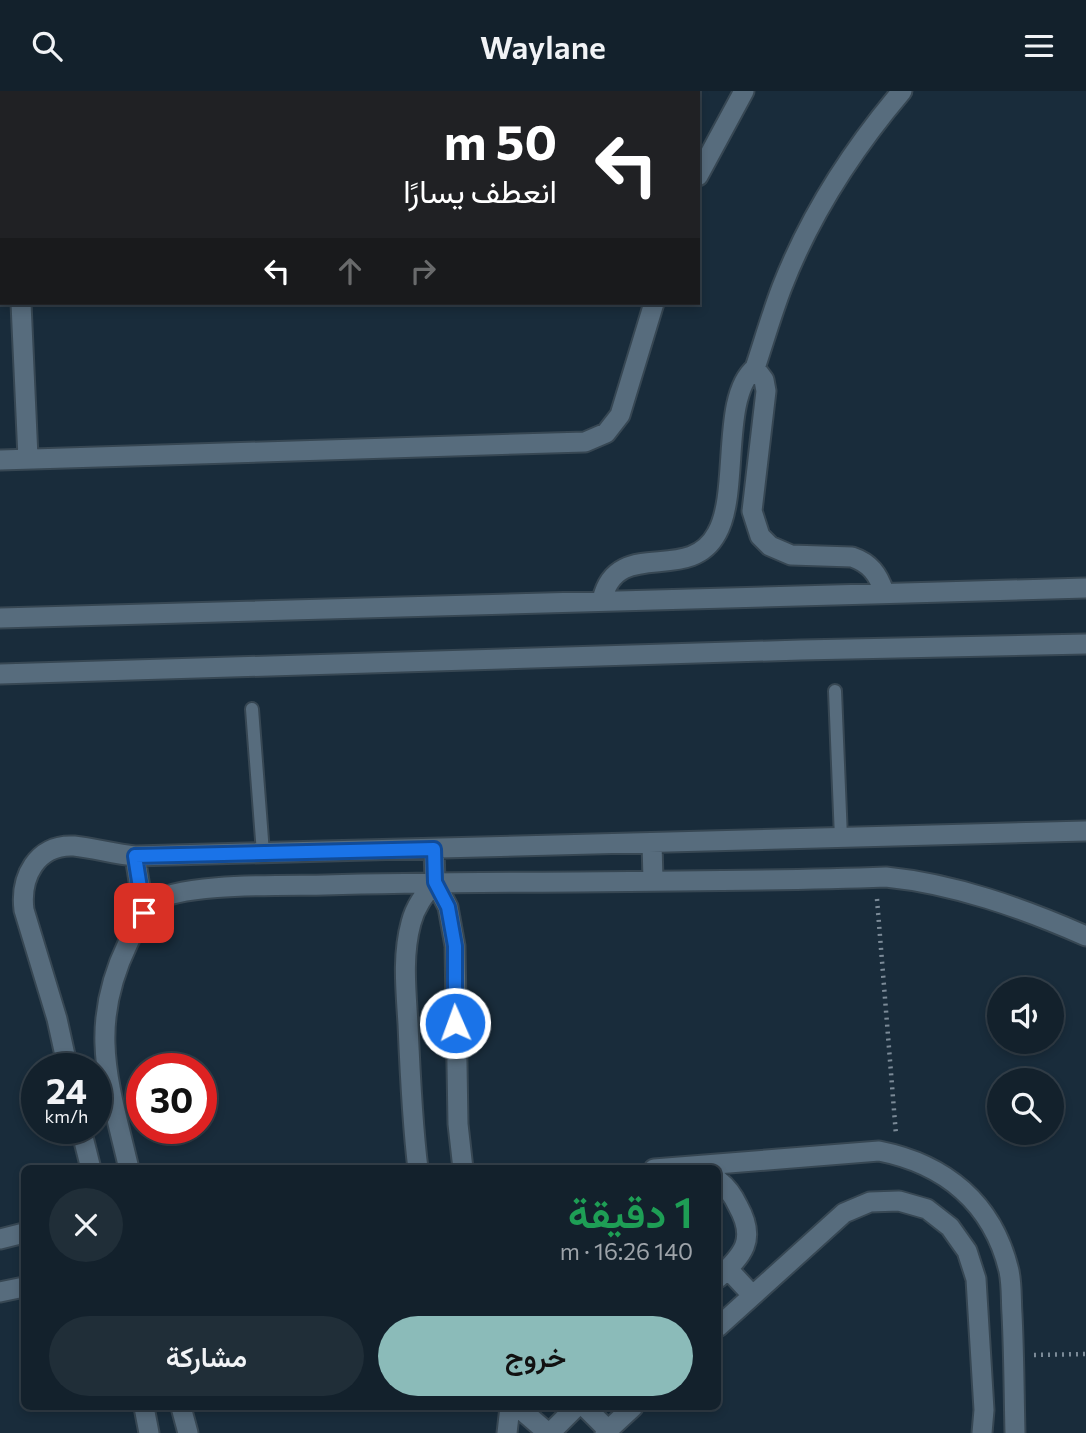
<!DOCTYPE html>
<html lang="ar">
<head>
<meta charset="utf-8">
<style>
	:root { --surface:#13212c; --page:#202e38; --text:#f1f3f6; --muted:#9da3a9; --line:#323e48; --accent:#8bbbb9 }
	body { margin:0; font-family:Commissioner,Vazirmatn,sans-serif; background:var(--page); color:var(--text); direction:rtl; height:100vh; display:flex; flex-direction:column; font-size:26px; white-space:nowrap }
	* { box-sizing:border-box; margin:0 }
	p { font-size:23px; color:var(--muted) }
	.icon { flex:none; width:38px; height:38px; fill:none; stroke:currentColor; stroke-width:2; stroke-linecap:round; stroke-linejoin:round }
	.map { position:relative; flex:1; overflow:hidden; direction:ltr }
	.panel { position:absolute; left:21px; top:1074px; width:700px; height:245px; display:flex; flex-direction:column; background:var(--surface); border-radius:10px; box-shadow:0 4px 10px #0003,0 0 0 2px var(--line); direction:rtl }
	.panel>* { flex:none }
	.hud { position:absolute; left:0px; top:0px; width:700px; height:214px; box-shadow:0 4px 10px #0003,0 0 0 2px var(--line); direction:rtl; background:#202124; color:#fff; overflow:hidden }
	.controls { position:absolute; left:987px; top:886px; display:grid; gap:14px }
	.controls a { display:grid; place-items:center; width:77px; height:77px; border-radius:50%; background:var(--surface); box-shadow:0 4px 10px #0003,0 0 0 2px var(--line); font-size:35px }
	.speed { position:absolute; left:21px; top:962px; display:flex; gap:14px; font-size:35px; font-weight:700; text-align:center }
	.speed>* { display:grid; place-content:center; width:91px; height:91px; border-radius:50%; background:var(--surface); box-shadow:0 4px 10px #0003,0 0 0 2px var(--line); line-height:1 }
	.speed small { font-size:18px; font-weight:400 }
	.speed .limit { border:10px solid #d22; background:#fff; color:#111 }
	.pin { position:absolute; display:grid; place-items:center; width:60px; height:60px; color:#fff; margin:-30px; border-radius:14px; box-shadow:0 4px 10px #0006 }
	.me { position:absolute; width:77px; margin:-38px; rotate:358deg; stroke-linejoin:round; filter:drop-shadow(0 0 5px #0008) }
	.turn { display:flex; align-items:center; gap:24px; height:147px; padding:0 28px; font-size:32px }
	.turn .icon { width:91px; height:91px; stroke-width:2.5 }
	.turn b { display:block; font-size:49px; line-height:60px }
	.lanes { display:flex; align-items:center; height:66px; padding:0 28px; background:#0003; justify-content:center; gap:35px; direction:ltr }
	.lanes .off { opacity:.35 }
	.round { display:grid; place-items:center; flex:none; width:74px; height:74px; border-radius:37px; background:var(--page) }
	.head { display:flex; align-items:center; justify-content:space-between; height:119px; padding:0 28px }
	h1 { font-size:42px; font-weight:600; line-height:52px; color:#1e9e55 }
	.cta { display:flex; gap:14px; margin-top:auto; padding:14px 28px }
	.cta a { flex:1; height:80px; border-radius:42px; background:var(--accent); color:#111; font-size:28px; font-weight:600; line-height:80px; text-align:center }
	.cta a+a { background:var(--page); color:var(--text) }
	header { display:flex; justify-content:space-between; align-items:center; height:91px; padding:0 28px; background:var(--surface); font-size:32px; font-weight:600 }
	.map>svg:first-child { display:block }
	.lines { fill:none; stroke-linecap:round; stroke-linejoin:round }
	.service-casing { stroke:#374753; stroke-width:16 }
	.minor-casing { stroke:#374753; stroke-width:23 }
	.path { stroke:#7c8b98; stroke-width:4.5; stroke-dasharray:2 5; stroke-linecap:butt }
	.service { stroke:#576c7d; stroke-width:12 }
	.minor { stroke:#576c7d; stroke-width:19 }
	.route-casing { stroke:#114b97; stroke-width:18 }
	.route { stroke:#1a73e8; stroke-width:12 }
</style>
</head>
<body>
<header><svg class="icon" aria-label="menu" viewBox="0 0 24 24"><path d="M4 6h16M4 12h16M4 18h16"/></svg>Waylane<svg class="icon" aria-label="search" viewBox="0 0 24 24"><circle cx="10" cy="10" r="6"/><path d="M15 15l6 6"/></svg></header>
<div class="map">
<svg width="1086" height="1342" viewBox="0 0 1086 1342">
	<rect width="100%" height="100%" fill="#192c3b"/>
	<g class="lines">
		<defs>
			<path id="service" d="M835 600 841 747
				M252 618 263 762"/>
			<path id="minor" d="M244 0V2
				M666 2 668 0
				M0 8 2 9
				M0 38 2 36
				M698 85 744 0
				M0 89 2 91
				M21 212 28 367
				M755 277 764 289 766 300 752 420 760 445 770 455 791 464 852 466C870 472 878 483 884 501
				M0 369 585 351 606 342 620 324 654 212
				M602 509C617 444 689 495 717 442 740 401 720 306 755 277 764 250 772 222 782 196 810 124 852 59 902 0
				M0 527 1086 497
				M0 583 801 559 1086 553
				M652 752 653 789
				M434 758 435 791 448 816 455 855 458 1033 463 1078
				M135 765 144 822
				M68 978 57 928 24 819C20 787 36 753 74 755 94 757 114 763 135 765L1086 740
				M81 1038 91 1078
				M129 1078C109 992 87 937 128 852 135 838 141 822 153 812 177 791 290 795 325 794 512 789 699 793 886 786 955 793 1022 817 1086 845
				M418 1078C412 1030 410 982 408 933 406 900 402 865 411 832 415 816 424 804 435 791
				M654 1078 879 1060C945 1073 993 1112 1009 1180 1012 1194 1011 1209 1012 1223 1014 1263 1014 1302 1015 1342
				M718 1089C727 1096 733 1104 738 1115 757 1149 743 1164 718 1187
				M0 1148 24 1142
				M728 1178 752 1204
				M0 1201 24 1196
				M718 1236 844 1122 870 1111 899 1110 927 1118 950 1136 967 1160 976 1188 984 1319 982 1342
				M144 1316 149 1342
				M181 1316 188 1342
				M518 1316 548 1342
				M585 1316 608 1339
				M507 1342 510 1316
				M550 1342 576 1316
				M605 1342 633 1316"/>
		</defs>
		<!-- service casing -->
		<use href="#service" class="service-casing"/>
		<!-- minor casing -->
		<use href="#minor" class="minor-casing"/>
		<!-- path -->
		<path class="path" d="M397 0V2
			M877 808 896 1044
			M1034 1264 1086 1263"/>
		<!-- service -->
		<use href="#service" class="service"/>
		<!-- minor -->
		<use href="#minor" class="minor"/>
	</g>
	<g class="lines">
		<defs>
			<path id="route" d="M144 822 135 765 434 758 435 791 448 816 455 855V932"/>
		</defs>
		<!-- route casing -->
		<use href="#route" class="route-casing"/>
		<!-- route -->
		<use href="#route" class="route"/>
	</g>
</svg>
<div class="controls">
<a><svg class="icon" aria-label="sound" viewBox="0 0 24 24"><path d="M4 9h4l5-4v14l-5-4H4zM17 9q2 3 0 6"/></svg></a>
<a><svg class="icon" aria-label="search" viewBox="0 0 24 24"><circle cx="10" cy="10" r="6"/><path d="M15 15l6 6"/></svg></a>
</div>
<div class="speed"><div>24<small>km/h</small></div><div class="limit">30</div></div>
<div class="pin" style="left:144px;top:822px;background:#d93025"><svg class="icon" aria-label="arrive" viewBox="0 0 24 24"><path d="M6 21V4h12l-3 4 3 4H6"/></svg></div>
<svg class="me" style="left:455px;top:932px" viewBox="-20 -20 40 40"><circle r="17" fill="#1a73e8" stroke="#fff" stroke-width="3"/><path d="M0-11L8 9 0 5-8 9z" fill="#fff"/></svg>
<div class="hud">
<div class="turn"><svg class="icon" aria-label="left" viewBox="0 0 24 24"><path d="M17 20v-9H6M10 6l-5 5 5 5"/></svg><div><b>50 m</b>انعطف يسارًا</div></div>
<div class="lanes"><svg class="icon" aria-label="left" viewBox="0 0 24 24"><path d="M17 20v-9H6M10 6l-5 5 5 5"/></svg><svg class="icon off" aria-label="ahead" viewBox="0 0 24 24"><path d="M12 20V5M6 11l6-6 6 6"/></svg><svg class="icon off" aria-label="right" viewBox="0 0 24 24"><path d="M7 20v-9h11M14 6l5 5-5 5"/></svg></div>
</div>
<section class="panel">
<div class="head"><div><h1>1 دقيقة</h1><p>140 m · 16:26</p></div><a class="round"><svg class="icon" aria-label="close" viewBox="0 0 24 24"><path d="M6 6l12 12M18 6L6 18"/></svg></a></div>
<div class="cta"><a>خروج</a><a>مشاركة</a></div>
</section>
</div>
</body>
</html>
